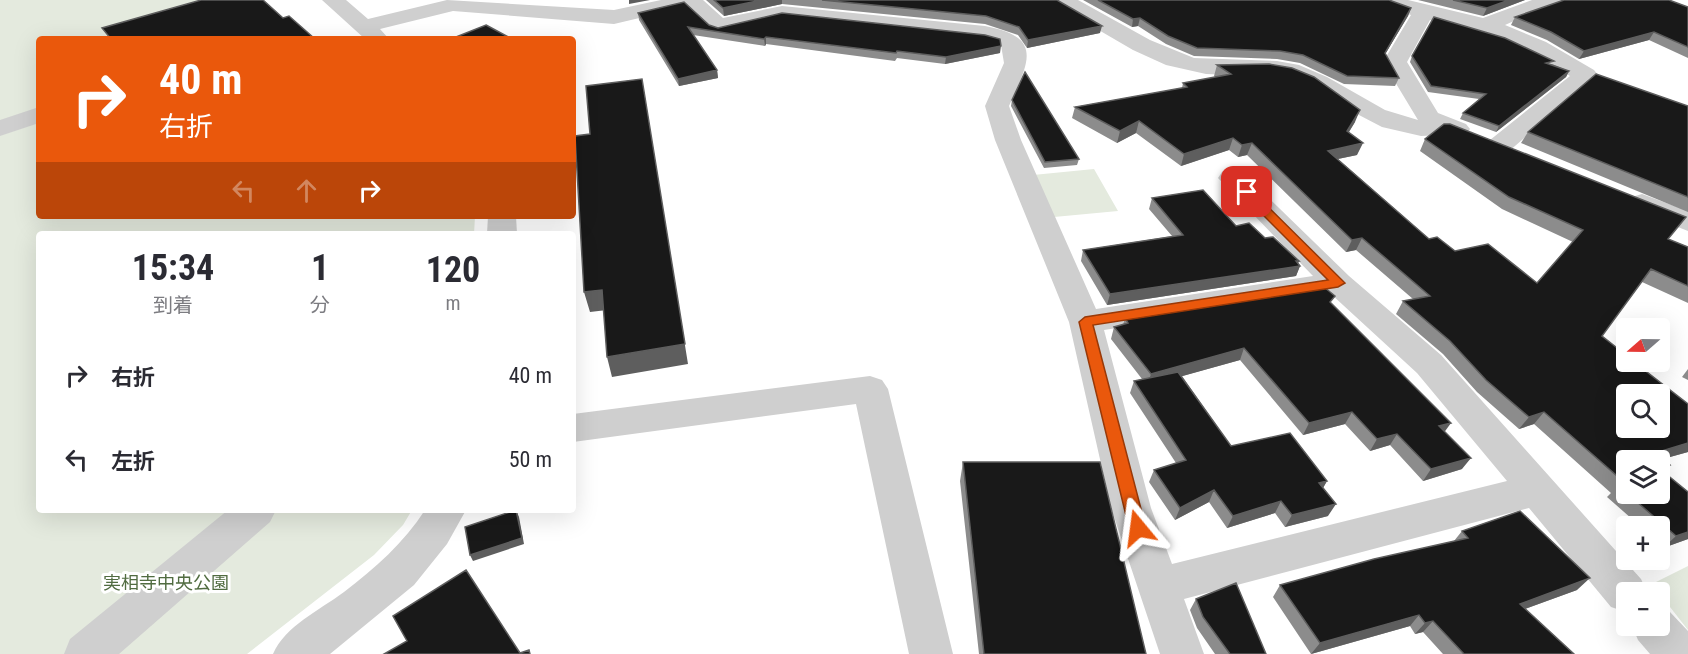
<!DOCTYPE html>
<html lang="ja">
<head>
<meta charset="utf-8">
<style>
	:root { --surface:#fff; --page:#f2f2f3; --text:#2b2b33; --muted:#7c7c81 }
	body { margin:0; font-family:"Roboto Condensed","Noto Sans JP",sans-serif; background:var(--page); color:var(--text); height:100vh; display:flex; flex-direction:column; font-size:22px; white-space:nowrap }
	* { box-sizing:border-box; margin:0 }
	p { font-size:20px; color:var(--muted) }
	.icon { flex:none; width:33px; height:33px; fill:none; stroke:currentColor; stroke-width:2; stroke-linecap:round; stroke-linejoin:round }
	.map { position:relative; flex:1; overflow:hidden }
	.drawer { position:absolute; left:36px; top:231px; width:540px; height:282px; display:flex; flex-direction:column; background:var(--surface); border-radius:6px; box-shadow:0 6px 24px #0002 }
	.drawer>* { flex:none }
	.hud { position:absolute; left:36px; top:36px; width:540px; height:183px; border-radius:6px; box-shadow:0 6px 24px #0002; background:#ea580c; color:#fff; overflow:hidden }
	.needle { width:39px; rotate:250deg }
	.tools { position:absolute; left:1616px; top:318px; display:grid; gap:12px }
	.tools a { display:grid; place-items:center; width:54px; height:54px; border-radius:6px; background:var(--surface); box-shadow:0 6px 24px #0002; font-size:30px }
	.pin { position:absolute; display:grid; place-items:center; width:51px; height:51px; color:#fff; margin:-26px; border-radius:12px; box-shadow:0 3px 9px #0006 }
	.me { position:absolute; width:66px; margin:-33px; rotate:344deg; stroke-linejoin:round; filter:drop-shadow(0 0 4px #0008) }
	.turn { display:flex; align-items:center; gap:21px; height:126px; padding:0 24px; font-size:27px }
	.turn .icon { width:78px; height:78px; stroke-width:2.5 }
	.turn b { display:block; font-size:42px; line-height:51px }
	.lanes { display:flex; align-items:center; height:57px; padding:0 24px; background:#0003; justify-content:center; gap:30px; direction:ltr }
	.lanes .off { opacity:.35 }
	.eta { display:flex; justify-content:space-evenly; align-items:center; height:102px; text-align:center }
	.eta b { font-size:36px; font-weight:700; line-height:42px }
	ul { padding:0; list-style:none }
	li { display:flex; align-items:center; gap:18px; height:84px; padding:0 24px }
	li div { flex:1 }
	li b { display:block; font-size:22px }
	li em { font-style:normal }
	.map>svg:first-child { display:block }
	.green { fill:#e4eade }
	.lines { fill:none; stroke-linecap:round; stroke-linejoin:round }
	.minor { fill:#cfcfcf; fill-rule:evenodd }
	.wall { fill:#8c8c8c; fill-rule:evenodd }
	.shaded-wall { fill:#5e5e5e }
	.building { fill:#191919; stroke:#5e5e5e; stroke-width:1.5; fill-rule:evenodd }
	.route { fill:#ea580c; stroke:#983908; stroke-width:1.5 }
	.labels { text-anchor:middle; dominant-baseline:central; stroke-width:6; stroke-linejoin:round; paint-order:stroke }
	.near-park-label { font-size:18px; fill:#516c41; stroke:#fff }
</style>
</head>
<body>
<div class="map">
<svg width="1688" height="654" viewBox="0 0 1688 654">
	<rect width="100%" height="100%" fill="#fff"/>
	<!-- green -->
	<path class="green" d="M0 0H219L212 6 102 39H39V216H475L474 234H39V510H412L403 525 374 555 247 654H0Z
		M1094 169 1118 211 1054 217 1033 175Z
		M1688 566V630L1652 584Z"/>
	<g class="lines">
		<!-- minor -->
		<path class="minor" d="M322 0H346L368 19 447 0 614 10 661 0H703L723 18 782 6 985 26C1045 37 1028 63 1009 106L1021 140 1096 309 1313 276 1218 178 1222 172 1232 170 1242 172 1349 276 1441 355 1641 579 1647 592H1626V612L1611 607 1529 508 1184 599 1204 654H1160L1111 508 1069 322 995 140 985 106 1004 63 1001 45 985 40 782 18 719 33 711 31 686 7 614 24 453 11 380 29 389 39H365ZM1331 294 1417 373 1507 481 1172 564 1151 508 1104 330Z
			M1050 0H1078L1150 40 1194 58 1277 61 1299 65 1327 77 1385 110 1418 120 1383 62 1411 15 1383 4 1379 0H1408L1483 18 1532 0H1567L1563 4 1527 15 1505 25 1546 42 1594 70 1598 75 1508 152 1499 154 1490 152 1486 146 1490 140 1570 76C1525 47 1482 31 1430 20L1407 62 1438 113 1466 124 1470 129 1466 134 1421 136 1382 127 1286 77 1206 74 1166 65 1133 50 1054 4Z
			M39 107V123L0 136V120Z
			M1642 194 1688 211V231L1632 209 1628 203 1632 197Z
			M488 216H516L517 234H487Z
			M870 376 882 380 888 389 953 654H909L856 404 573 442V414Z
			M228 510H276L270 522 119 654H64L70 639Z
			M425 510H466L447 544 414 585 330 654H273C285 626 320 610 344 592 375 568 404 543 425 510Z
			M1659 608 1670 612 1688 631V654H1650L1638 640 1632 626H1659Z"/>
	</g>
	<!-- wall -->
	<path class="wall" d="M706 0H1057L1100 33 1027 48 1018 35 985 24 782 4 724 16Z
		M1083 0H1389L1411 8 1408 16 1385 54 1399 78 1395 86 1344 84 1300 63 1277 59 1194 56 1166 44 1138 26 1132 27Z
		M1418 0H1525L1483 16Z
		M1688 7V58L1649 40 1579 59 1547 40 1511 25 1515 17Z
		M638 13 709 25 718 28 1000 53 945 64 897 58 895 61 766 44 765 46 693 35 717 70 718 78 679 86 639 20Z
		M1412 56 1552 64 1569 71 1566 77 1496 132 1460 119 1463 113 1479 99 1428 92 1410 62Z
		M1217 65 1355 122 1349 132 1357 155 1338 159 1429 239 1455 251 1537 283 1573 242 1502 209 1420 151 1425 139 1688 247V303L1642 282 1602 336 1688 452 1663 459 1670 465 1664 472 1688 492V539L1663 548 1659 544V526H1640L1607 497 1611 493 1534 424 1519 429 1477 392 1443 354 1396 314 1403 301 1413 299 1356 250 1346 252 1247 155 1238 157 1229 150 1181 166 1136 133 1117 143 1072 118 1075 107 1182 88 1183 83 1215 77 1214 76ZM1626 460 1659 494H1626Z
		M1012 100 1079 159 1077 165 1044 168 1011 106Z
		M1688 106V212L1521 143 1528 132Z
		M1152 198 1236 226 1265 238 1299 261 1298 263 1300 266 1296 276 1107 305 1081 261 1083 250 1172 236 1149 209Z
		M1331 303 1445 432 1462 469 1423 481 1390 445 1370 451 1345 424 1303 435 1240 360 1182 376 1231 446 1327 481 1323 488 1328 516 1285 527 1275 513 1227 528 1209 502 1175 520 1149 482 1154 470 1176 463 1130 393 1134 381 1142 379 1111 339 1114 327 1123 325 1125 318Z
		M1688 369V380L1682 377Z
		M963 462 1146 654H979L960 481Z
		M1462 531 1577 590 1525 609 1574 654H1443L1423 632 1415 634 1410 626 1311 654 1273 597 1280 585 1454 541Z
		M1196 599 1266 654H1215L1197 628 1190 610Z"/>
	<!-- shaded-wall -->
	<path class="shaded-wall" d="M629 0H650L629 4Z
		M762 0H782V4L724 16 723 8Z
		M1509 0H1525L1483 16 1487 8Z
		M1411 8 1408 16 1381 61 1385 53Z
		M1140 18 1138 26 1132 27 1133 19Z
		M1102 26 1100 33 1027 48 1028 40Z
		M1654 32 1649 40 1579 59 1584 51Z
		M766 37V44L765 46 764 39Z
		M1001 46 1000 53 945 64 946 57Z
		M717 70 718 78 679 86 678 79Z
		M1569 71 1566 77 1496 132 1499 126Z
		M645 98 688 364 612 377 607 357Z
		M1360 110 1355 122 1342 143 1347 131Z
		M1139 121 1136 133 1117 143 1120 131Z
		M1233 138 1229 150 1181 166 1184 154Z
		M1252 143 1247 155 1238 157 1242 145Z
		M1363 143 1357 155 1323 162 1328 151Z
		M1362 238 1356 250 1346 252 1352 240Z
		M1299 261 1297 266H1300L1296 276 1107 305 1110 294Z
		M602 290 607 310 590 312 584 292Z
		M1244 348 1240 360 1147 386 1151 374Z
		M1352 412 1345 424 1303 435 1309 423Z
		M1544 412 1534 424 1519 429 1529 417Z
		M1451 423 1443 434 1439 426Z
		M1397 434 1390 445 1370 451 1377 439Z
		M1688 443V452L1659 460 1655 453Z
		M1471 458 1462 469 1423 481 1431 469Z
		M1670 465 1659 477V470Z
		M1327 481 1320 493 1319 483Z
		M1214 490 1209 502 1175 520 1180 508Z
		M1281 501 1275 513 1227 528 1233 516Z
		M1336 504 1328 516 1285 527 1292 515Z
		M516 510 519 517 524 544 473 561 470 555Z
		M1688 532V539L1663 548 1676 536Z
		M1590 578 1577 590 1508 615 1520 604Z
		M1419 615 1410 626 1311 654 1320 643Z
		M1433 621 1423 632 1415 634 1425 623Z"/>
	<!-- building -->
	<path class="building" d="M201 0H263L283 18 289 16 315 39H111L102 28Z
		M714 0H762L723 8Z
		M822 0H1057L1102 26 1028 40 1019 27 986 16Z
		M1098 0H1389L1411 8 1385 53 1399 78 1347 76 1303 55 1280 51 1197 48 1168 36 1140 18 1133 19Z
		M1453 0H1509L1487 8Z
		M1564 0H1669L1688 7V47L1654 32 1584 51 1551 32 1515 17Z
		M684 2 709 25 718 28 782 13 985 35 1000 39 1001 46 946 57 897 51 896 53 766 37 764 39 688 27 717 70 678 79 638 13Z
		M1434 17 1505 38 1554 61 1546 63 1569 71 1499 126 1463 113 1486 94 1431 86 1412 56Z
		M486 25 512 39H451Z
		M1269 64 1292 68 1314 77 1360 110 1347 131 1363 143 1328 151 1429 239 1437 237 1455 251 1488 244 1537 283 1583 230 1509 197 1425 139 1444 124H1450L1686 217 1668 239 1688 247V286L1651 269 1602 336 1626 355V362H1634L1688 404V443L1655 453 1670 465 1660 469 1688 492V532L1676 536 1628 494H1659V460H1626V492L1618 485 1625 483 1544 412 1529 417 1486 380 1450 341 1403 301 1430 296 1362 238 1352 240 1252 143 1242 145 1233 138 1184 154 1139 121 1120 131 1075 107 1187 87 1183 83 1231 74 1217 65ZM1626 394H1659V428H1626Z
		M1025 72 1079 159 1045 162 1012 100Z
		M1596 74 1688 106V197L1528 132Z
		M642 79 685 344 607 357 602 290 584 292 575 136 590 134 586 86Z
		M1203 190 1236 226 1249 223 1265 238 1273 237 1299 261H1296L1300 266 1110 294 1083 250 1183 235 1152 198Z
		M1324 287 1335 296 1330 302 1451 423 1439 426 1471 458 1431 469 1397 434 1377 439 1352 412 1309 423 1244 348 1151 374 1114 327 1128 323 1125 318Z
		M1178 372 1231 446 1290 433 1327 481 1319 483 1336 504 1292 515 1281 501 1233 516 1214 490 1180 508 1154 470 1186 460 1134 381Z
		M963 462H1100L1146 654H984Z
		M516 510 522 538 470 555 465 527Z
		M1520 511 1590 578 1520 604 1574 654H1464L1433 621 1425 623 1419 615 1320 643 1280 585 1374 559 1468 538 1462 531Z
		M466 570 520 653 529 650 530 654H384L407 641 393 616Z
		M1236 583 1266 654H1230L1203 617 1196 599Z"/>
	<!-- route -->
	<path class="route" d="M1243 190H1251L1345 283 1338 287 1093 325 1146 528 1144 533H1132L1129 528 1079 322 1085 317 1328 280 1243 195Z"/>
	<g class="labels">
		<!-- near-park labels -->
		<g class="near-park-label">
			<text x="166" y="582">実相寺中央公園</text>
		</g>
	</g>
</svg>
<div class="tools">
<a><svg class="needle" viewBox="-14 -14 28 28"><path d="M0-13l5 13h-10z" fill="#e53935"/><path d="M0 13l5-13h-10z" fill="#7c7c81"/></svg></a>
<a><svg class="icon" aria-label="search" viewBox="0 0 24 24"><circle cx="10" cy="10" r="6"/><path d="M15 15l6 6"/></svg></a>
<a><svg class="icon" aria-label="layers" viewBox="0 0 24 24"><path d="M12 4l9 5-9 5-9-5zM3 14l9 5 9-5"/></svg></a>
<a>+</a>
<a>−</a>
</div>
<div class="pin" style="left:1247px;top:192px;background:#d93025"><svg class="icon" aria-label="arrive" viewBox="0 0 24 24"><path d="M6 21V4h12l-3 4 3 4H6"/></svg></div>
<svg class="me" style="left:1138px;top:528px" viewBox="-20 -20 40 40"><path d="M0-17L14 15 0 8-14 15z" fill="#ea580c" stroke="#fff" stroke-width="4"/></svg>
<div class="hud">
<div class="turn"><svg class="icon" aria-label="right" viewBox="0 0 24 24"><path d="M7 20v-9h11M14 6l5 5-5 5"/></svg><div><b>40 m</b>右折</div></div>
<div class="lanes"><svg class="icon off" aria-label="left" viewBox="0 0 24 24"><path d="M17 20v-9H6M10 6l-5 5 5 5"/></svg><svg class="icon off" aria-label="ahead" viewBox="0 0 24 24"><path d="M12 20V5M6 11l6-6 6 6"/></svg><svg class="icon" aria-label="right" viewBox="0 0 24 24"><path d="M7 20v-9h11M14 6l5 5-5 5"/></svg></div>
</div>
<section class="drawer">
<div class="eta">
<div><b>15:34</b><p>到着</p></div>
<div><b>1</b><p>分</p></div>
<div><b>120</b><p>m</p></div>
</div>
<ul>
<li><svg class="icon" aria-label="right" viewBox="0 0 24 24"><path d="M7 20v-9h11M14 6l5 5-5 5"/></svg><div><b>右折</b></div><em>40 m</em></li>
<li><svg class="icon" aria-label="left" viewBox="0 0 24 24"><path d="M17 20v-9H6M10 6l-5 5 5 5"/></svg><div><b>左折</b></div><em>50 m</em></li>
</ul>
</section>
</div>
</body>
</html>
